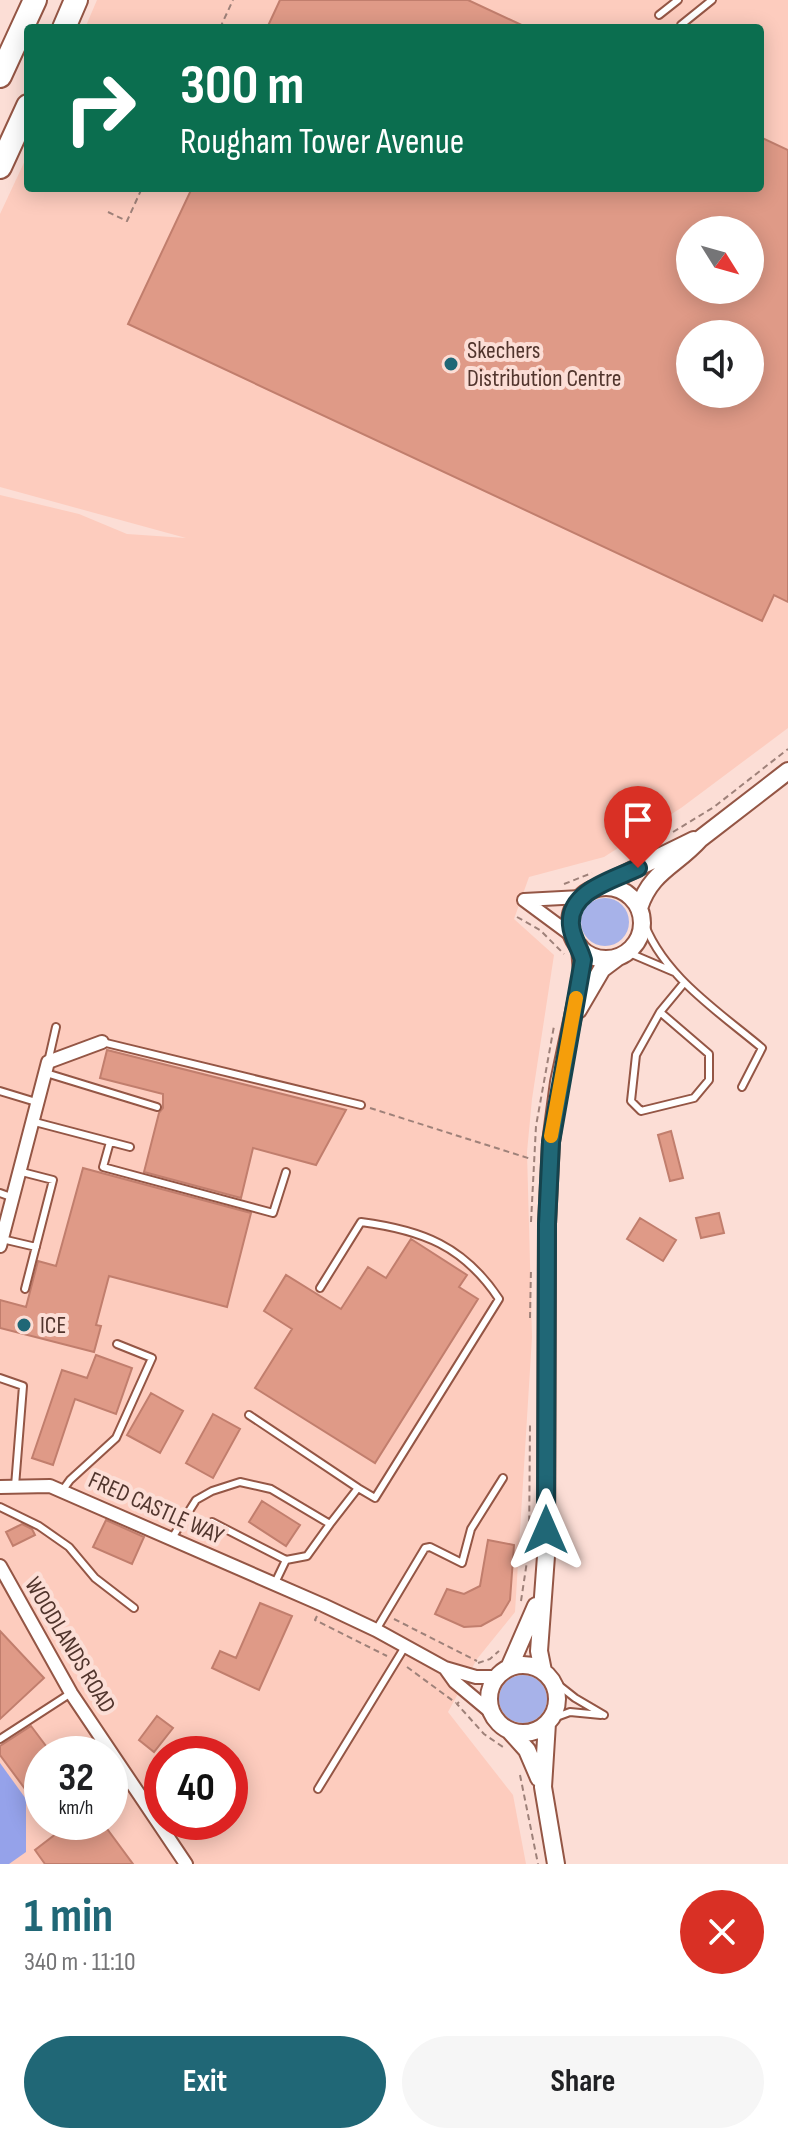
<!DOCTYPE html>
<html lang="en">
<head>
<meta charset="utf-8">
<style>
	:root { --surface:#fff; --page:#f6f6f6; --text:#202124; --muted:#757577; --accent:#206776 }
	body { margin:0; font-family:"Sofia Sans Condensed",sans-serif; background:var(--page); color:var(--text); height:100vh; display:flex; flex-direction:column; font-size:30px; white-space:nowrap }
	* { box-sizing:border-box; margin:0 }
	p { font-size:26px; color:var(--muted) }
	.icon { flex:none; width:44px; height:44px; fill:none; stroke:currentColor; stroke-width:2; stroke-linecap:round; stroke-linejoin:round }
	.map { position:relative; height:1864px; overflow:hidden }
	.panel { display:flex; flex-direction:column; background:var(--surface); flex:1 }
	.panel>* { flex:none }
	.guide { position:absolute; left:24px; top:24px; width:740px; height:168px; border-radius:8px; box-shadow:0 4px 20px #0003; background:#0b6e4f; color:#fff; overflow:hidden }
	.needle { width:52px; rotate:127deg }
	.controls { position:absolute; left:676px; top:216px; display:grid; gap:16px }
	.controls a { display:grid; place-items:center; width:88px; height:88px; border-radius:50%; background:var(--surface); box-shadow:0 4px 20px #0003; font-size:40px }
	.speed { position:absolute; left:24px; top:1736px; display:flex; gap:16px; font-size:40px; font-weight:700; text-align:center }
	.speed>* { display:grid; place-content:center; width:104px; height:104px; border-radius:50%; background:var(--surface); box-shadow:0 4px 20px #0003; line-height:1 }
	.speed small { font-size:20px; font-weight:400 }
	.speed .limit { border:12px solid #d22; background:#fff; color:#111 }
	.pin { position:absolute; display:grid; place-items:center; width:68px; height:68px; color:#fff; margin:-82px -34px; border-radius:50% 50% 50% 0; rotate:-45deg; box-shadow:0 0 8px #0007 }
	.pin .icon { rotate:45deg }
	.me { position:absolute; width:88px; margin:-44px; rotate:0deg; stroke-linejoin:round; filter:drop-shadow(0 0 6px #0008) }
	.turn { display:flex; align-items:center; gap:28px; height:168px; padding:0 24px; font-size:36px }
	.turn .icon { width:104px; height:104px; stroke-width:2.5 }
	.turn b { display:block; font-size:56px; line-height:68px }
	.round { display:grid; place-items:center; flex:none; width:84px; height:84px; border-radius:42px; background:var(--page) }
	.overview { display:flex; align-items:center; justify-content:space-between; height:136px; padding:0 24px }
	h1 { font-size:48px; font-weight:700; line-height:60px; color:var(--accent) }
	.action { display:flex; gap:16px; margin-top:auto; padding:16px 24px }
	.action a { flex:1; height:92px; border-radius:48px; background:var(--accent); color:#fff; font-size:32px; font-weight:700; line-height:92px; text-align:center }
	.action a+a { background:var(--page); color:var(--text) }
	.map>svg:first-child { display:block }
	.built { fill:#fdccbe; fill-rule:evenodd }
	.green { fill:#a7b2e9 }
	.forest { fill:#95a2ea }
	.building { fill:#df9a87; stroke:#c17e6d; stroke-width:2; fill-rule:evenodd }
	.lines { fill:none; stroke-linecap:round; stroke-linejoin:round }
	.lane-casing { stroke:#945645; stroke-width:10 }
	.street-casing { stroke:#945645; stroke-width:16 }
	.secondary-casing { stroke:#945645; stroke-width:20 }
	.highway-casing { stroke:#945645; stroke-width:26 }
	.path { stroke:#9e8179; stroke-width:2; stroke-dasharray:6 4; stroke-linecap:butt }
	.lane { stroke:#fff; stroke-width:6 }
	.street { stroke:#fff; stroke-width:12 }
	.secondary { stroke:#fff; stroke-width:16 }
	.highway { stroke:#fff; stroke-width:22 }
	.route-casing { stroke:#15434d; stroke-width:20 }
	.route { stroke:#206776; stroke-width:14 }
	.slow { stroke:#f59e0b; stroke-width:14 }
	.poi-dot { fill:#206776; stroke:#fcded6; stroke-width:3 }
	.labels { text-anchor:middle; dominant-baseline:central; stroke-width:8; stroke-linejoin:round; paint-order:stroke }
	.poi-label { font-size:24px; fill:#51352d; stroke:#fcded6; text-anchor:start }
	.street-label { font-size:24px; fill:#51352d; stroke:#fcded6 }
</style>
</head>
<body>
<div class="map">
<svg width="788" height="1864" viewBox="0 0 788 1864">
	<rect width="100%" height="100%" fill="#fcded6"/>
	<!-- built -->
	<path class="built" d="M97 0H788V728L681 808 604 857 529 877 514 919 554 955 532 1099 527 1152 532 1337 515 1612 477 1659 448 1712 513 1795 526 1864H0V495L79 514 127 534 186 538 0 487V214L28 154V188H760V28H85ZM690 230H750V290H690ZM690 334H750V394H690ZM42 1754H110V1822H42ZM162 1754H230V1822H162Z"/>
	<!-- green -->
	<path class="green" d="M581 922a24 24 0 1 1 48 0a24 24 0 1 1-48 0Z
		M499 1699a24 24 0 1 1 48 0a24 24 0 1 1-48 0Z"/>
	<!-- forest -->
	<path class="forest" d="M0 1763 26 1799V1852L9 1864H0Z"/>
	<!-- building -->
	<path class="building" d="M280 0H468L528 28H267Z
		M760 137 788 150V602L774 595 762 621 128 324 192 188H760ZM690 230H750V290H690ZM690 334H750V394H690Z
		M107 1050 346 1110 316 1165 253 1148 241 1198 144 1172 159 1113 163 1108V1094L100 1078Z
		M671 1131 683 1178 670 1181 658 1135Z
		M83 1168 251 1213 227 1307 109 1276 96 1325 101 1326 94 1352 0 1328V1300L26 1307 38 1261 56 1266Z
		M719 1213 724 1233 701 1238 696 1218Z
		M640 1218 676 1240 663 1261 627 1239Z
		M411 1239 467 1275 459 1287 478 1299 375 1463 255 1388 292 1329 264 1311 286 1275 341 1309 368 1267 386 1278Z
		M96 1355 132 1368 116 1414 75 1399 53 1465 32 1458 62 1370 87 1378Z
		M151 1393 183 1411 160 1453 127 1435Z
		M213 1414 240 1429 213 1478 186 1463Z
		M262 1501 300 1525 286 1546 249 1522Z
		M106 1520 144 1537 132 1564 93 1547Z
		M22 1524 32 1529 35 1535 13 1546 6 1532Z
		M488 1540 514 1545 510 1600 501 1615 481 1626 464 1627 435 1614 447 1589 464 1594 480 1586Z
		M260 1603 292 1616 259 1690 212 1668 220 1651 236 1658Z
		M0 1631 44 1678 0 1719Z
		M157 1716 173 1728 154 1752 139 1740Z
		M31 1726 52 1754H42V1812L0 1755V1746Z
		M49 1822H102L133 1864H45L35 1850 57 1833Z"/>
	<g class="lines">
		<defs>
			<path id="lane" d="M659 15 678 0
				M681 25 712 0
				M642 917C660 974 718 1011 762 1048L742 1087
				M627 952 674 972
				M660 1012 636 1055 631 1101 641 1111 694 1098 709 1080V1054L660 1012 684 983
				M102 1042 361 1105
				M48 1062 56 1027
				M46 1073 157 1107
				M0 1091 36 1102
				M31 1121 130 1147
				M110 1142 103 1167 273 1213 286 1172
				M18 1171 53 1180 25 1289
				M0 1193 11 1197
				M2 1239 36 1247
				M320 1288 361 1222C422 1230 464 1246 499 1299L375 1498 358 1488
				M0 1378 23 1386 15 1486
				M62 1491 70 1480 116 1438 152 1358 117 1344
				M0 1507 39 1526 69 1547 95 1578 134 1608
				M212 1522 286 1560 307 1556 330 1524
				M172 1538 196 1500 212 1491 240 1482 271 1489 330 1524 358 1488 249 1415
				M274 1585 286 1560
				M376 1630 425 1548 430 1547 462 1563 471 1529 503 1478
				M551 1679 575 1698 604 1715
				M551 1719 570 1712 601 1715
				M0 1739 71 1693
				M318 1789 406 1645"/>
			<path id="street" d="M524 900 574 937
				M524 900 581 897
				M0 1246 48 1062 102 1042
				M0 1487 50 1486 323 1605 376 1630 445 1668 476 1677H498
				M0 1566 71 1693 186 1864
				M445 1668 455 1682 492 1713"/>
			<path id="secondary" d="M600 886 694 840
				M570 923a36 36 0 1 1 72 0a36 36 0 1 1-72 0Z
				M639 908C651 871 676 866 700 839L788 771
				M578 1010 602 969 618 957
				M489 1699a34 34 0 1 1 68 0a34 34 0 1 1-68 0Z
				M509 1668 536 1606
				M543 1671 539 1651 546 1556 547 1224 551 1142 559 1082 582 974 580 947
				M547 1723 543 1787 556 1864
				M509 1730 527 1750 539 1778"/>
			<path id="highway" d="M64 28 76 0
				M0 76 35 0
				M0 167 28 106"/>
		</defs>
		<!-- lane casing -->
		<use href="#lane" class="lane-casing"/>
		<!-- street casing -->
		<use href="#street" class="street-casing"/>
		<!-- secondary casing -->
		<use href="#secondary" class="secondary-casing"/>
		<!-- highway casing -->
		<use href="#highway" class="highway-casing"/>
		<!-- path -->
		<path class="path" d="M220 28 233 0
			M108 212 127 221 142 188
			M673 832 714 807 788 749
			M564 884 592 873
			M517 917 540 930 564 954
			M370 1108 531 1159
			M531 1222 536 1126 554 1026
			M530 1318 531 1268
			M521 1601 529 1548 530 1424
			M317 1616 315 1620 387 1656
			M394 1619 477 1661
			M478 1663 490 1659 499 1651
			M407 1667 456 1703
			M459 1702 457 1704 484 1734 503 1747
			M520 1775 538 1864"/>
		<!-- lane -->
		<use href="#lane" class="lane"/>
		<!-- street -->
		<use href="#street" class="street"/>
		<!-- secondary -->
		<use href="#secondary" class="secondary"/>
		<!-- highway -->
		<use href="#highway" class="highway"/>
	</g>
	<g class="lines">
		<defs>
			<path id="route" d="M546 1530 547 1224 551 1142 583 960C580 948 572 938 571 925 568 891 613 880 638 868"/>
		</defs>
		<!-- route casing -->
		<use href="#route" class="route-casing"/>
		<!-- route -->
		<use href="#route" class="route"/>
		<!-- slow -->
		<path class="slow" d="M551 1136 576 998"/>
	</g>
	<!-- markers -->
	<g class="poi-dot">
		<circle cx="451" cy="364" r="8"/>
		<circle cx="24" cy="1325" r="8"/>
	</g>
	<g class="labels">
		<!-- poi labels -->
		<g class="poi-label">
			<text x="467" y="350">Skechers<tspan x="467" dy="28">Distribution Centre</tspan></text>
			<text x="40" y="1325">ICE</text>
		</g>
		<!-- street labels -->
		<g class="street-label">
			<text transform="translate(156 1508) rotate(24)">FRED CASTLE WAY</text>
			<text transform="translate(70 1645) rotate(59)">WOODLANDS ROAD</text>
		</g>
	</g>
</svg>
<div class="controls">
<a><svg class="needle" viewBox="-14 -14 28 28"><path d="M0-13l5 13h-10z" fill="#e53935"/><path d="M0 13l5-13h-10z" fill="#757577"/></svg></a>
<a><svg class="icon" aria-label="sound" viewBox="0 0 24 24"><path d="M4 9h4l5-4v14l-5-4H4zM17 9q2 3 0 6"/></svg></a>
</div>
<div class="speed"><div>32<small>km/h</small></div><div class="limit">40</div></div>
<div class="pin" style="left:638px;top:868px;background:#d93025"><svg class="icon" aria-label="arrive" viewBox="0 0 24 24"><path d="M6 21V4h12l-3 4 3 4H6"/></svg></div>
<svg class="me" style="left:546px;top:1530px" viewBox="-20 -20 40 40"><path d="M0-17L14 15 0 8-14 15z" fill="#206776" stroke="#fff" stroke-width="4"/></svg>
<div class="guide">
<div class="turn"><svg class="icon" aria-label="right" viewBox="0 0 24 24"><path d="M7 20v-9h11M14 6l5 5-5 5"/></svg><div><b>300 m</b>Rougham Tower Avenue</div></div>
</div>
</div>
<section class="panel">
<div class="overview"><div><h1>1 min</h1><p>340 m · 11:10</p></div><a class="round" style="background:#d93025;color:#fff"><svg class="icon" aria-label="close" viewBox="0 0 24 24"><path d="M6 6l12 12M18 6L6 18"/></svg></a></div>
<div class="action"><a>Exit</a><a>Share</a></div>
</section>
</body>
</html>
